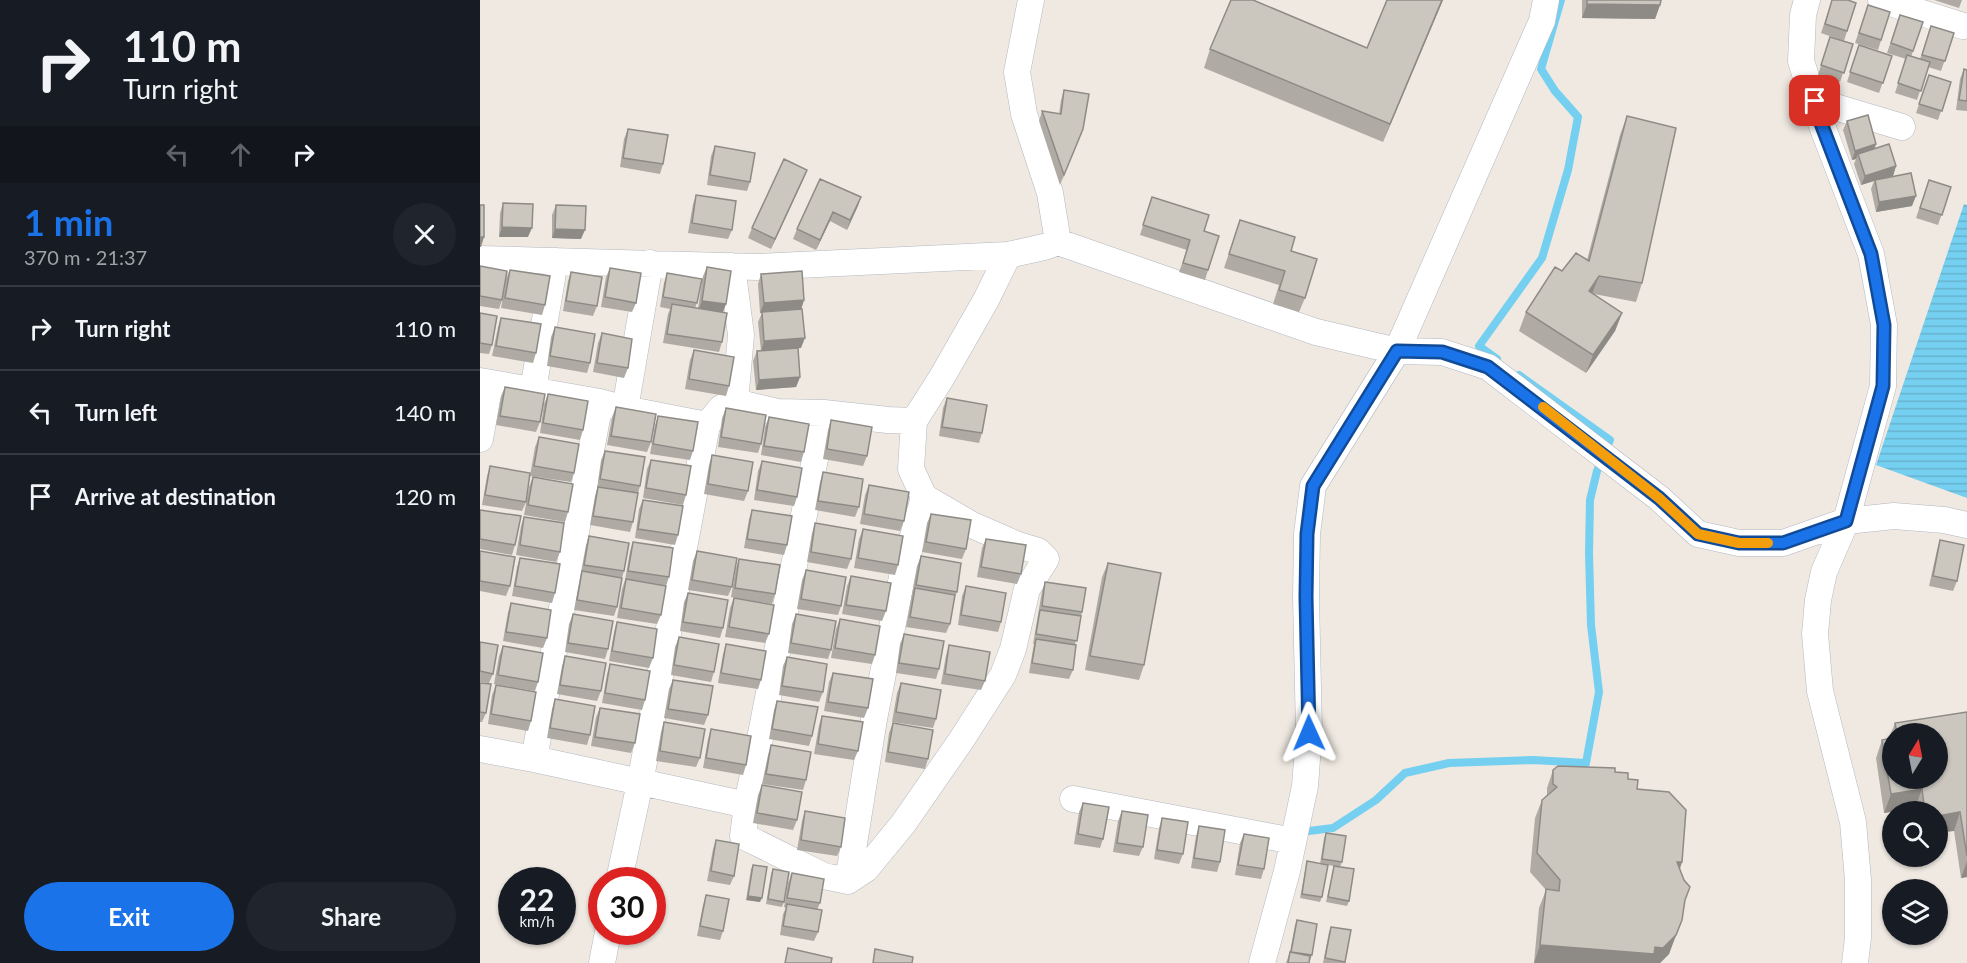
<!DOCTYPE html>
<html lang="en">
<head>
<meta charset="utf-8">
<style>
	:root { --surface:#171b24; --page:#20242c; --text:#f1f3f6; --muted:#9ea1a6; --line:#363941; --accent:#1a73e8 }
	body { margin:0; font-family:Lato,sans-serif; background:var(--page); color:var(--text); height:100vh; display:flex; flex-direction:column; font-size:22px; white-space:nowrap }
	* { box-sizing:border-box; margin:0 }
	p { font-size:20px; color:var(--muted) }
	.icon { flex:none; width:33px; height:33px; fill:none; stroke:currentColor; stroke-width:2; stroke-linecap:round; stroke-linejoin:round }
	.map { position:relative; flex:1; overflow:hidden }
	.details { display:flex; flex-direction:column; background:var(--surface); width:480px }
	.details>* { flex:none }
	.top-card { background:#171b24; color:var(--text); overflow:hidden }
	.needle { width:39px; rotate:10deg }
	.fabs { position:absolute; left:1402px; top:723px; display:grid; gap:12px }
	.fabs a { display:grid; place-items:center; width:66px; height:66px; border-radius:50%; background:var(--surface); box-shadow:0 2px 4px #0004; font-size:30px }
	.speed { position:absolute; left:18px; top:867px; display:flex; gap:12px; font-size:30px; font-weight:700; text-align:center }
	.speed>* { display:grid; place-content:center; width:78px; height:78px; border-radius:50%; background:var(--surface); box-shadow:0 2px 4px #0004; line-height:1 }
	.speed small { font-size:15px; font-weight:400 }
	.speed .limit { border:9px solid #d22; background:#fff; color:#111 }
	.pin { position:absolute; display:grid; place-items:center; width:51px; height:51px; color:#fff; margin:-26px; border-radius:12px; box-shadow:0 3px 9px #0006 }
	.me { position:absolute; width:66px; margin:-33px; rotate:359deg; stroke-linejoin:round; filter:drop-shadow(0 0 4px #0008) }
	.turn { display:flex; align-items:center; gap:21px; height:126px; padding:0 24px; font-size:27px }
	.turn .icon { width:78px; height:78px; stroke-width:2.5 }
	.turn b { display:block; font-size:42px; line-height:51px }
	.lanes { display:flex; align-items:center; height:57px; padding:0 24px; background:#0003; justify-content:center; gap:30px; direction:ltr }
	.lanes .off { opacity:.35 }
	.round { display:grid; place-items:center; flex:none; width:63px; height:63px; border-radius:32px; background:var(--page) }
	.head { display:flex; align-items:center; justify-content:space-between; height:102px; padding:0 24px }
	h1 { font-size:36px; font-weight:700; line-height:45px; color:var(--accent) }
	.primary-button { display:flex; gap:12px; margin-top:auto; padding:12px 24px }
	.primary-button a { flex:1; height:69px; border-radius:36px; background:var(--accent); color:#fff; font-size:24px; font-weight:700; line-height:69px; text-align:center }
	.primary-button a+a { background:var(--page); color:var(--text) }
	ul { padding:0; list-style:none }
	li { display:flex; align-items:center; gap:18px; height:84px; padding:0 24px; border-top:2px solid var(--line) }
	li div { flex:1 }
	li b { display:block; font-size:22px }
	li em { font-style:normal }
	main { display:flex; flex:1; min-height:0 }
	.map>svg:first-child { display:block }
	.water { fill:url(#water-rules) }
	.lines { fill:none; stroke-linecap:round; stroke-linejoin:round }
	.stream { stroke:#75cff0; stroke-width:8 }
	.minor-casing { stroke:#b4b7c1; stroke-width:27 }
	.minor { stroke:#fff; stroke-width:26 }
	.wall { fill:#afaba4; fill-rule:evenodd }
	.shaded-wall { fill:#8e8b86 }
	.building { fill:#cbc7bf; stroke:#8e8b86; stroke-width:1.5 }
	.route-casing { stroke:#114b97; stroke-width:15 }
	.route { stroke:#1a73e8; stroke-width:10 }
	.slow { stroke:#f59e0b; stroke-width:10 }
</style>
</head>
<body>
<main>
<section class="details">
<div class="top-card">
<div class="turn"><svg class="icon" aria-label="right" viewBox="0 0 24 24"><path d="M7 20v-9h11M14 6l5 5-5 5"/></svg><div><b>110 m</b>Turn right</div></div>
<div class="lanes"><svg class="icon off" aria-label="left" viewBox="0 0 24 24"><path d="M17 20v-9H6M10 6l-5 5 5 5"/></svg><svg class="icon off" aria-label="ahead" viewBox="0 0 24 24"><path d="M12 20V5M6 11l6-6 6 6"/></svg><svg class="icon" aria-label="right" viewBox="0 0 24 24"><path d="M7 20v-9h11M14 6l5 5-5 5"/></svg></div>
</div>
<div class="head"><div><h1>1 min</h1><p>370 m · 21:37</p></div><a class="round"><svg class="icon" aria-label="close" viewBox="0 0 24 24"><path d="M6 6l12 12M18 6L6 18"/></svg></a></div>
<ul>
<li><svg class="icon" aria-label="right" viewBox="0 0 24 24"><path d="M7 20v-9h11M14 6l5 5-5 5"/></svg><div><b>Turn right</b></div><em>110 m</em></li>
<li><svg class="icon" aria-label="left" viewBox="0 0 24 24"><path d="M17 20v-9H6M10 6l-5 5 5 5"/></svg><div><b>Turn left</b></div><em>140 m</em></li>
<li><svg class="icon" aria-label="arrive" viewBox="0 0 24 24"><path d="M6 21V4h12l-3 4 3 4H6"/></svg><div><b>Arrive at destination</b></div><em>120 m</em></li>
</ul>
<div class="primary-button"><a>Exit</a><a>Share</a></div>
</section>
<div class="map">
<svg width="1487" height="963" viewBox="0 0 1487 963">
	<defs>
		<pattern id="water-rules" width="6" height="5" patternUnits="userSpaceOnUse" patternTransform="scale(1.5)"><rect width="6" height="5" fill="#75cff0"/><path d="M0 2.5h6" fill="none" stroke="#66b2ce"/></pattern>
	</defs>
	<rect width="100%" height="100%" fill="#efe9e1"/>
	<!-- water -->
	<path class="water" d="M1484 204 1487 205V498L1396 465Z"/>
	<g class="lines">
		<!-- stream -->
		<path class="stream" d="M1017 359 999 346 1062 258 1088 170 1098 117 1075 91 1061 69 1081 0
			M829 831 853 828 896 800 925 773 969 763 1053 760 1106 763 1119 692 1111 625 1109 554 1110 500 1117 471 1130 440 1039 375"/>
		<defs>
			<path id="minor" d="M551 0 537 72 544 114 570 193 578 242
				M1327 0 1323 15 1321 61 1339 118 1391 254 1404 325 1403 386 1366 521 1344 572 1338 600 1335 634 1340 691 1373 822 1378 880V938L1375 963
				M1401 0 1483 26
				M1335 101 1422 127
				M0 259 277 267 528 255 564 247 578 242 836 332 917 351 962 352 1008 367 1179 498 1218 534 1259 543H1303L1366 521 1414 516 1464 520 1487 525
				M252 266 261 335 255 402
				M0 381 120 402 145 409 227 425 241 408 255 402 297 412 344 413 408 420 434 421
				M53 390 75 261
				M145 409 170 263
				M0 439 10 383
				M0 749 54 759 267 805 263 836 344 876 368 881 386 869 423 824 480 742 523 675 533 649 547 589 566 559 558 551 538 545 492 525 444 497 431 469 434 421 462 377 506 300 528 255
				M54 759 120 402
				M593 799 813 841
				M267 805 344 413
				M139 880 160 783 227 425
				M368 881 394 719 423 572 444 497
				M122 963 128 932
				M782 963 807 871 825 786 829 733 826 597 827 534 833 486 917 351 1062 21 1066 0"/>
		</defs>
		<!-- minor casing -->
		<use href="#minor" class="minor-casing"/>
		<!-- minor -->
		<use href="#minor" class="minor"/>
	</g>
	<!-- wall -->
	<path class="wall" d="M907 0H963L903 142 724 68 730 49 887 48Z
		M1102 0H1181L1180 5 1175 19 1102 18Z
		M1352 0 1376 3 1364 41 1341 33Z
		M1454 0H1482L1479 8Z
		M1388 5 1410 12 1398 50 1375 43Z
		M1420 15 1443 22 1431 57 1440 59 1451 26 1474 33 1461 71 1448 67 1437 100 1415 93 1426 59 1407 53Z
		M1350 37 1373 44 1360 82 1338 75Z
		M1379 45 1412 56 1399 93 1367 82Z
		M1484 69 1487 70V111L1476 110 1480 79Z
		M1449 75 1471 82 1458 120 1436 113Z
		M584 90 603 129 580 185 559 121 562 111 579 114 581 100Z
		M1147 116 1162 283 1156 302 1114 294 1142 313 1135 331 1106 373 1039 331 1046 312 1082 271 1107 260 1140 135Z
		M1367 121 1395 149 1416 166 1413 176 1407 177 1432 206 1396 212 1391 189 1394 181 1381 185 1374 164 1376 159 1372 160 1363 130Z
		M148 129 183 164 180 174 140 167 144 139Z
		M235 146 270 182 267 191 227 185 231 156Z
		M327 170 323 180 291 249 268 238 272 228Z
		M1449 180 1471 187 1458 225 1436 218Z
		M216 195 252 230 248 239 208 233 213 204Z
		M381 197 367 230 350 221 336 250 313 239 317 229Z
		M672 197 724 231 728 270 725 280 699 272 707 250 660 235Z
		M23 203 48 237H19L20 213Z
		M76 205 101 239 72 238V215Z
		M760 220 811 251 825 298 819 312 793 304 799 285 744 268Z
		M0 266 22 300 19 309 0 306Z
		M227 267 246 304 243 312 242 342 239 352 183 343 188 314 190 309 180 307 184 283 187 273 217 303 215 308H218L223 276Z
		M130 268 156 303 152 312 121 307 126 277Z
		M30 270 65 305 62 315 21 308 26 279Z
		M91 272 117 306 113 316 83 311 88 281Z
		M281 274 324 300 321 309V348H318L320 377 316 387 276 390 273 361 277 351H281L278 322 282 313H280L278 284Z
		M0 313 12 345 9 354 0 353Z
		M21 318 56 353 53 363 12 356 18 327Z
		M75 327 110 363 107 373 67 366 71 337Z
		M122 333 148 368 144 378 113 372 118 343Z
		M214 350 249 386 246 396 205 389 210 360Z
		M25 387 60 422 56 432 16 425 21 396Z
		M68 394 103 430 100 440 60 433 64 404Z
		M467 398 502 433 499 443 459 436 463 408Z
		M136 407 171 442 167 452 127 445 132 417Z
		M246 408 281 444 278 453 238 447 242 418Z
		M178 416 213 451 210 460 170 454 175 425Z
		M289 417 324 452 321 462 281 455 285 427Z
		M351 420 387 456 383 466 343 459 348 430Z
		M59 437 94 473 91 482 50 476 55 447Z
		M125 451 160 486 158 493 153 522 150 532 110 525 115 496 117 489 121 460Z
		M232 455 268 491 264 501 224 494 229 465Z
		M171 460 206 495 203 505 163 498 167 469Z
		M282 461 317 497 314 506 274 500 278 471Z
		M10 466 46 502 42 511 2 505 7 476Z
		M343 472 379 507 375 517 335 510 340 482Z
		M53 477 88 512 85 522 44 515 49 487Z
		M389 485 424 521 420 531 380 524 385 495Z
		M163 500 198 535 195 545 155 538 159 509Z
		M0 510 35 545 32 555 0 549Z
		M272 510 307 545 304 555 264 548 269 519Z
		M451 514 486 549 482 559 442 552 447 523Z
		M44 517 80 552 76 562 36 555 41 526Z
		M335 523 371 559 367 569 327 562 332 533Z
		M383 529 418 565 415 575 374 568 379 539Z
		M109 536 144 571 142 578 137 607 134 616 94 610 106 545Z
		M506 539 541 574 537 584 497 577 502 548Z
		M1460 540 1477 581 1473 591 1449 586 1457 550Z
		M153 542 189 577 186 586 181 615 177 624 137 618 142 589 145 580 150 551Z
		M0 551 30 586 26 596 0 591Z
		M217 551 252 587 248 596 208 590 213 561Z
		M441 556 477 592 474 599 470 624 466 633 426 627 437 566Z
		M40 558 75 593 72 603 32 596 37 567Z
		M259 559 295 594 292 604 251 597 256 568Z
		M628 563 664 665 659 680 605 670 622 577Z
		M326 570 361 606 358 615 317 609 322 580Z
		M371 576 406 611 402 621 362 614 367 586Z
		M565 582 602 612 595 645 593 670 589 679 549 673 553 649 554 644H553L562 591Z
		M486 586 521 622 518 632 478 625 482 596Z
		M208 593 243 628 240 638 200 631 204 602Z
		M254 598 289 634 285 643 245 637 250 608Z
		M31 603 67 638 63 648 23 641 28 612Z
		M93 614 128 649 125 659 85 652 89 624Z
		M316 614 351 650 348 659 308 653 312 624Z
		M360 619 395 655 392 664 351 658 356 629Z
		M137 622 173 658 169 668 129 661 134 632Z
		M424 634 459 669 456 679 416 673 420 644Z
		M199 637 234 672 231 682 191 675 195 647Z
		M0 642 13 674 9 683 0 682Z
		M246 644 281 680 278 689 238 683 243 654Z
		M469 645 505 681 501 690 461 684 466 655Z
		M23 646 58 682 55 691 14 684 19 656Z
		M85 656 121 691 117 701 77 694 82 666Z
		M307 657 343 692 339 702 299 695 303 666Z
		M130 664 165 700 162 710 122 703 127 674Z
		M353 673 388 708 384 718 344 711 349 682Z
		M193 680 228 715 224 725 184 718 189 689Z
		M0 683 6 713 2 722H0Z
		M421 683 456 719 453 728 412 722 417 693Z
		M16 685 51 721 48 731 8 724 12 695Z
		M75 699 110 735 107 745 67 738 72 709Z
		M297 701 332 736 329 746 289 739 294 710Z
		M120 708 155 743 151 753 111 746 116 717Z
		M1487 712V877L1481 878 1474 831 1458 812H1436L1435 808 1404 813 1396 758 1402 740 1409 738 1415 723ZM1413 734H1458L1413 778Z
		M342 716 378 751 374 760 334 754 339 725Z
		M184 722 220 758 216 767 176 761 181 732Z
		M413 723 448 759 445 769 405 762 409 733Z
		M231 729 266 765 263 775 223 768 228 739Z
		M291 745 326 780 323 790 282 784 288 755Z
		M1073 770 1135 772 1148 779 1157 789 1202 862 1200 869 1205 900 1189 954 1180 963H1054L1059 908 1066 890 1050 872 1055 818 1062 800 1067 796V788Z
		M282 785 317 820 313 830 273 823 278 795Z
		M603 803 623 839 620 848 594 844 599 812Z
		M325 811 361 847 357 856 317 850 322 821Z
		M642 811 663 847 659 856 633 852 638 821Z
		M682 818 703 854 699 864 674 859 679 828Z
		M719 826 740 862 737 872 711 868 716 836Z
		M846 833 862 862 860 867 869 901 867 906 846 902 854 866 848 865 842 897 840 902 820 898 826 866 827 861 840 864 844 838Z
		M764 834 784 869 781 879 755 875 760 843Z
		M236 840 254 876 250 885 227 881 233 849Z
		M273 865 280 902 266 900 271 869Z
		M293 869 304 902 302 907 286 904 291 874Z
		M312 873 340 903 337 910 338 932 334 941 300 935 303 914 306 908 304 907 308 883Z
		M226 895 243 931 240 940 217 936 223 905Z
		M817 920 832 955 829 963H806L810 952 815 925Z
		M851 927 871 930 865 963H843L849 932Z"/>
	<!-- shaded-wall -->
	<path class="shaded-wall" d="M962 0H963L903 142 910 124Z
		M1107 4 1180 5 1175 19 1102 18Z
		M1396 144 1393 154H1378L1376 159 1372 160 1375 151Z
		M1416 166 1413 176 1395 181V180L1394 181 1381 185 1385 176Z
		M327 170 323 180 291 249 295 239Z
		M1436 196 1432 206 1396 212 1399 202Z
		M381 197 378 206 367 230 370 220Z
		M353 212 350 221 336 250 340 240Z
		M22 227 52 228 48 237H19Z
		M75 229 105 230 101 239 72 238Z
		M0 237H4L1 247H0Z
		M1119 276 1112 294 1109 291Z
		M324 300 321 310 280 313 284 303Z
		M222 301 246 304 242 314 218 311Z
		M1142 313 1135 331 1106 373 1113 355Z
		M325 338 321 348 281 351 284 341Z
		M320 377 316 387 276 390 279 380Z
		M1442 789 1435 808 1404 813 1411 794Z
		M1480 812 1474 831 1458 833V816Z
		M1487 861V877L1481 878Z
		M1197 862H1202L1195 881Z
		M268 896 282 898 280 902 266 900Z
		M1202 920 1189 954 1180 963H1054L1060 945 1175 947Z"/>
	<!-- building -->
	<path class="building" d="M751 0H773L887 48 907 0H962L910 124 730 49Z
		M1107 0H1181L1180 5 1107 4Z
		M1352 0H1368L1376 3 1367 31 1345 24Z
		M1388 5 1410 12 1401 40 1379 33Z
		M1420 15 1443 22 1433 51 1411 43Z
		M1451 26 1474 33 1465 61 1442 55Z
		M1350 37 1373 44 1364 73 1341 65Z
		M1379 45 1412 56 1403 83 1370 72Z
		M1427 55 1450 62 1441 91 1418 83Z
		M1484 69 1487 70V101L1479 100Z
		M1449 75 1471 82 1462 111 1439 104Z
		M584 90 609 94 603 129 584 175 562 111 581 114Z
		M1388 115 1396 144 1375 151 1367 121Z
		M1147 116 1196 128 1162 283 1119 276 1109 291 1142 313 1113 355 1046 312 1075 267 1082 271 1096 253 1109 261Z
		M148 129 188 135 183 164 143 158Z
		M1409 144 1416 166 1385 176 1378 154Z
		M235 146 275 153 270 182 230 175Z
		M304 159 327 170 295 239 272 228Z
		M1431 173 1436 196 1399 202 1395 180Z
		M340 179 381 197 370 220 353 212 340 240 317 229Z
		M1449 180 1471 187 1462 215 1440 208Z
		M216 195 256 201 252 230 212 223Z
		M672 197 729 215 724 231 739 236 728 270 703 263 710 240 663 225Z
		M23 203 53 204 52 228 22 227Z
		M0 205H4V237H0Z
		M76 205 106 206 105 230 75 229Z
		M760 220 815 237 811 251 837 259 825 298 799 290 805 271 749 254Z
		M0 266 27 271 22 300 0 296Z
		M227 267 251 271 246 304 222 301Z
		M130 268 161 273 156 303 125 297Z
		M30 270 70 276 65 305 25 298Z
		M322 271 324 300 284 303 281 274Z
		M91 272 122 277 117 306 86 301Z
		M187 273 222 279 217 303 183 297Z
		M192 304 247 313 242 342 187 334Z
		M322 309 325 338 284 341 282 312Z
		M0 313 17 316 12 345 0 343Z
		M21 318 61 324 56 353 16 346Z
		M75 327 115 334 110 363 70 356Z
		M122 333 152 339 148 368 117 363Z
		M318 348 320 377 279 380 277 351Z
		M214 350 254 357 249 386 209 379Z
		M25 387 65 394 60 422 20 416Z
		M68 394 108 401 103 430 63 423Z
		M467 398 507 405 502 433 462 427Z
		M136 407 176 414 171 442 131 436Z
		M246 408 286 415 281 444 241 437Z
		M178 416 218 422 213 451 173 444Z
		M289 417 329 424 324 452 284 446Z
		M351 420 392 427 387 456 347 449Z
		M59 437 99 444 94 473 54 466Z
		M125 451 165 457 160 486 120 479Z
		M232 455 273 462 268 491 228 484Z
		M171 460 211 466 206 495 166 488Z
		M282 461 322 468 317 497 277 490Z
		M10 466 50 473 46 502 5 495Z
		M343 472 383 479 379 507 338 501Z
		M53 477 93 484 88 512 48 505Z
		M389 485 429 492 424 521 384 514Z
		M118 487 158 493 153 522 113 516Z
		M163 500 203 506 198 535 158 529Z
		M0 510 41 516 35 545 0 539Z
		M272 510 312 516 307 545 267 539Z
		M451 514 491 520 486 549 446 542Z
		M44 517 84 523 80 552 40 545Z
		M335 523 376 530 371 559 331 552Z
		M383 529 423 536 418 565 378 558Z
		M109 536 149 543 144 571 104 565Z
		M506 539 546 545 541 574 501 567Z
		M1460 540 1484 545 1477 581 1453 576Z
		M153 542 193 548 189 577 148 571Z
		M0 551 35 557 30 586 0 581Z
		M217 551 257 558 252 587 212 580Z
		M441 556 481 563 477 592 436 585Z
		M40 558 80 564 75 593 35 586Z
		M259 559 300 565 295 594 255 588Z
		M628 563 681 573 664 665 610 656Z
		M326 570 366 577 361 606 321 599Z
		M102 571 142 578 137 607 97 600Z
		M371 576 411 583 406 611 366 605Z
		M146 579 186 586 181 615 141 608Z
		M565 582 606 588 602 612 562 606Z
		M486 586 526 593 521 622 481 615Z
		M435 588 475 595 470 624 430 617Z
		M208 593 248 600 243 628 203 622Z
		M254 598 294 605 289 634 249 627Z
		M31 603 71 610 67 638 26 632Z
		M560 610 601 616 597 641 556 634Z
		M93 614 133 621 128 649 88 643Z
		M316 614 356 621 351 650 311 643Z
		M360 619 400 626 395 655 355 648Z
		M137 622 177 629 173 658 132 651Z
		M424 634 464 641 459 669 419 663Z
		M199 637 239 644 234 672 194 665Z
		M556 639 596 645 593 670 552 663Z
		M0 642 18 645 13 674 0 671Z
		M246 644 286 651 281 680 241 673Z
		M469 645 510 652 505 681 465 674Z
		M23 646 63 653 58 682 18 675Z
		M85 656 126 663 121 691 80 685Z
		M307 657 347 664 343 692 302 686Z
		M130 664 170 671 165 700 125 693Z
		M353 673 393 679 388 708 348 702Z
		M193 680 233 686 228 715 188 709Z
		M0 683 11 684 6 713 0 712Z
		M421 683 461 690 456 719 416 712Z
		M16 685 56 692 51 721 11 714Z
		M75 699 115 706 110 735 70 728Z
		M297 701 338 707 332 736 292 729Z
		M120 708 160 714 155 743 115 737Z
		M1487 712V856L1480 812 1458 816V812H1445L1442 789 1411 794 1402 740 1413 738V778H1458V734H1417L1415 723Z
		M342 716 383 722 378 751 338 744Z
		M184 722 225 729 220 758 180 751Z
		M413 723 453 730 448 759 408 752Z
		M231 729 271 736 266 765 226 758Z
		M291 745 331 752 326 780 286 774Z
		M1078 766 1135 768V772L1148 773V779L1158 780 1157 789 1189 792 1206 810 1202 862H1197L1204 880 1210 887 1205 900 1202 920 1196 935 1183 948 1175 947 1174 954 1060 945 1066 889 1079 891 1080 880 1057 853 1062 800 1077 787 1073 784V770Z
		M282 785 322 792 317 820 277 813Z
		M603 803 629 807 623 839 598 834Z
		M325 811 365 818 361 847 321 840Z
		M642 811 668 815 663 847 637 843Z
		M682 818 708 822 703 854 677 850Z
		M719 826 745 830 740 862 714 858Z
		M846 833 866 836 862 862 842 859Z
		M764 834 789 838 784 869 758 865Z
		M236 840 259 844 254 876 231 871Z
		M827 861 848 865 842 897 822 894Z
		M273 865 287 867 282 898 268 896Z
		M854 866 874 869 869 901 848 897Z
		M293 869 309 872 304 902 288 899Z
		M312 873 344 879 340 903 307 898Z
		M226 895 249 899 243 931 220 926Z
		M307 904 342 910 338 932 303 926Z
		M817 920 837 924 832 955 811 952Z
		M851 927 871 930 865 962 845 958Z
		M308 948 352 958 351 963H305Z
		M395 949 433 957 432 963H393Z
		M810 952 830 956 829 963H808Z"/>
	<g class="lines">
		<defs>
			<path id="route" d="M829 733 826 597 827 534 833 486 917 351 962 352 1008 367 1179 498 1218 534 1259 543H1303L1366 521 1403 386 1404 325 1391 254 1339 118 1335 101"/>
		</defs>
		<!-- route casing -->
		<use href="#route" class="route-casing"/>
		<!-- route -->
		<use href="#route" class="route"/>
		<!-- slow -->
		<path class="slow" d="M1063 407 1179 498 1218 534 1259 543H1288"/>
	</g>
</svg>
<div class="fabs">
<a><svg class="needle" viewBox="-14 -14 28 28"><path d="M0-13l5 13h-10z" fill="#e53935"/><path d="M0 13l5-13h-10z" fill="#9ea1a6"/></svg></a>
<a><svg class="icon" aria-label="search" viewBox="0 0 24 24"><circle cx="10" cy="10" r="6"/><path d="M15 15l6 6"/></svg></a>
<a><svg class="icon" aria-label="layers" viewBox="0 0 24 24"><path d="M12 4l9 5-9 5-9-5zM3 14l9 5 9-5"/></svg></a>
</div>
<div class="speed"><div>22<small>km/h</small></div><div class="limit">30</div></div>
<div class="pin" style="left:1335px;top:101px;background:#d93025"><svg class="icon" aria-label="arrive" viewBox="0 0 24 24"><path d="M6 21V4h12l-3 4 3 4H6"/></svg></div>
<svg class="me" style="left:829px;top:733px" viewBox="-20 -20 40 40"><path d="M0-17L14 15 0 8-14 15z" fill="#1a73e8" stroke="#fff" stroke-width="4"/></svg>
</div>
</main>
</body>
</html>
